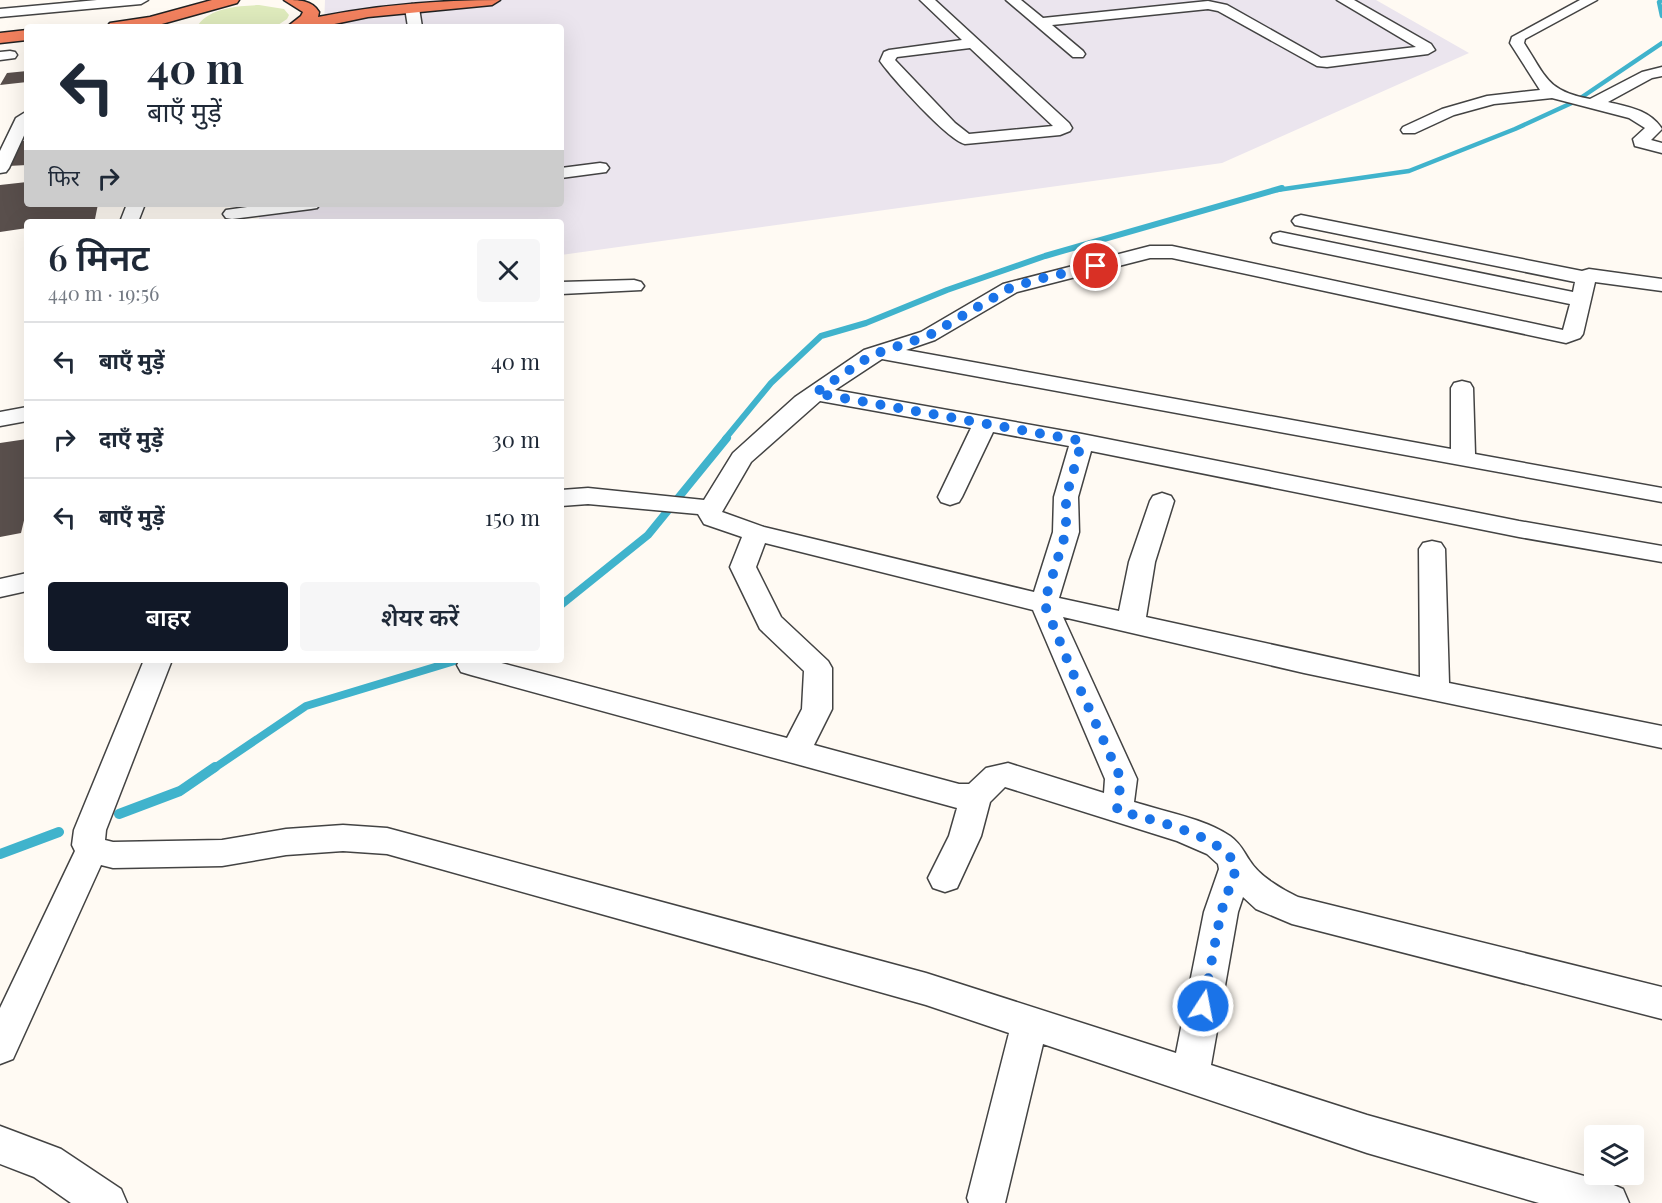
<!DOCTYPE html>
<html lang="hi">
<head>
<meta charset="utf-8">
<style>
	:root { --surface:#fff; --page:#f6f6f7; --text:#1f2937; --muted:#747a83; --line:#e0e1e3; --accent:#111827 }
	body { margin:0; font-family:"Playfair Display","Noto Sans Devanagari",serif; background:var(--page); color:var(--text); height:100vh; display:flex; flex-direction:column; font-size:22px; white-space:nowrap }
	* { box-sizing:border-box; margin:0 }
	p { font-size:20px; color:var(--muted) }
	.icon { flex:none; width:33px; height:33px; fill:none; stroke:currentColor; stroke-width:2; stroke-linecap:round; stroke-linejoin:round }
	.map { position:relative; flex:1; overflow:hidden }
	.panel { position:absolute; left:24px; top:219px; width:540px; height:444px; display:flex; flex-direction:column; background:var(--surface); border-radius:6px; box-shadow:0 6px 24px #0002 }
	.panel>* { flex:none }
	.banner { position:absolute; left:24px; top:24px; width:540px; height:183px; border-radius:6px; box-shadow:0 6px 24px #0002; background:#fff; color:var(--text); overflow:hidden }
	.controls { position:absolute; left:1584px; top:1125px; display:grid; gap:12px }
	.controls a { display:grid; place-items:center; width:60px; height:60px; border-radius:6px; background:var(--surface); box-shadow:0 6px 24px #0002; font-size:30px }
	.pin { position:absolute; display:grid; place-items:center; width:51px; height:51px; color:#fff; margin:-26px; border:3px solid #fff; border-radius:50%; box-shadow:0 2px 6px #0007 }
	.me { position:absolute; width:66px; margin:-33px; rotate:11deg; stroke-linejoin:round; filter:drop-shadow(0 0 4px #0008) }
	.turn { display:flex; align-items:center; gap:21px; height:126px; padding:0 24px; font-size:27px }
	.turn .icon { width:78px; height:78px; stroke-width:2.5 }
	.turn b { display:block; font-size:42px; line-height:51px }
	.then { display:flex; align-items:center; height:57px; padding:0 24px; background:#0003; gap:12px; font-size:22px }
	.round { display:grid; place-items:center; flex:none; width:63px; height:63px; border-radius:6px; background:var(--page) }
	.head { display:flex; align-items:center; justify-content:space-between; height:102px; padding:0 24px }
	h1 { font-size:36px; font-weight:600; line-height:45px }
	.action { display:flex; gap:12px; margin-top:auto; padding:12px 24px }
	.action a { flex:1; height:69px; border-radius:6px; background:var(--accent); color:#fff; font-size:24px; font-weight:600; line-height:69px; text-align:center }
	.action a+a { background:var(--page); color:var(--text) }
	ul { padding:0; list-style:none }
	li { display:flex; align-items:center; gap:18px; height:78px; padding:0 24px; border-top:2px solid var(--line) }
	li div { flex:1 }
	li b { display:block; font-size:22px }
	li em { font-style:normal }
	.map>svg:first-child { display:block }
	.industrial { fill:#ebe5ee }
	.green { fill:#deeabc }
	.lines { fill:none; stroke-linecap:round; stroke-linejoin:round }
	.stream-far3 { stroke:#40b3cc; stroke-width:4.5 }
	.stream-far2 { stroke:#40b3cc; stroke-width:6 }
	.stream-far1 { stroke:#40b3cc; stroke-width:8 }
	.stream { stroke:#40b3cc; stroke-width:10 }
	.building { fill:#594f4c }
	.minor-casing { stroke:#434343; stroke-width:3 }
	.highway-casing { stroke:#212121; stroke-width:3 }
	.minor { fill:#fff; fill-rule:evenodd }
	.highway { fill:#f2815e; fill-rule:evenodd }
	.route { stroke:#1a73e8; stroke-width:10; stroke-dasharray:0 18 }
</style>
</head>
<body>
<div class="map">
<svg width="1662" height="1203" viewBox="0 0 1662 1203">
	<rect width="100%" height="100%" fill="#fffaf3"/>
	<!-- industrial -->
	<path class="industrial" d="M325 0H1376L1469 53 1222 163 561 255V222H259V204H561V27H321L324 26Z"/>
	<!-- green -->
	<path class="green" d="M259 5 284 9 289 15 287 19 275 27H200L198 25C211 7 239 6 259 5Z"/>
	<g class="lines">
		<!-- stream-far3 -->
		<path class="stream-far3" d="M1662 0 1659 2 1662 16
			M1582 97 1662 43
			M1277 190 1409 171 1515 129 1576 101"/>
		<!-- stream-far2 -->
		<path class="stream-far2" d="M725 439 771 383 821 336 866 323 947 290 1045 256 1282 188"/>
		<!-- stream-far1 -->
		<path class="stream-far1" d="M561 605 648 535 727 438
			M213 769 306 706 458 660"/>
		<!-- stream -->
		<path class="stream" d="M119 814 180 791 215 767
			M0 854 59 832"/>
	</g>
	<!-- building -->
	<path class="building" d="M27 71V82L0 85 7 73Z
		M27 140V165L8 166 19 142Z
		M27 182V204H98L95 219 75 222H27V228L0 232V185Z
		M27 439V508L21 533 0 537V443Z"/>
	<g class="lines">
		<defs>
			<path id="minor" d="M97 0H148L141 4 0 17V9Z
				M920 0H935L1069 123 1072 128 1070 131 1060 135 965 144C948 140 892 78 880 61L884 52 889 50 962 40ZM970 48 1053 126 969 134 955 123 895 60 897 57Z
				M1006 0H1021L1043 18 1208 1 1227 5 1321 58 1416 47 1337 0H1354L1431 44 1435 50 1428 54 1327 67 1317 66 1218 11 1208 9 1052 25 1083 51 1085 54 1083 57H1073Z
				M1580 0H1597L1525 39 1524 43C1546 77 1547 91 1590 99L1642 72 1662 67V76L1652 78 1608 102C1629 107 1650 110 1662 129L1651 140 1662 143V153L1635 146 1633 139 1645 128 1629 118 1552 98 1494 104 1454 115 1415 133H1403L1401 130 1403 127 1442 109 1487 96 1540 90 1510 43 1512 37Z
				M412 4 419 8 422 27H408L405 8Z
				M10 51 15 52 17 55 15 58 0 60V52Z
				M24 113 27 114V129L9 168 6 172 0 173V151L16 118Z
				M600 163 606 164 609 168 606 172 561 178V168Z
				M127 204H145L138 222H120Z
				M268 204H320L317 208 311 209 232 219 226 218 223 214 226 210Z
				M1301 215 1582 271 1589 269 1662 279V291L1595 282 1583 334 1580 338 1566 343 1172 258H1150L1017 292 935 340 906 350 1451 449V388L1454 383 1462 381 1470 383 1473 388 1475 454 1662 488V502L882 359 835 390 1082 434 1519 521 1662 546V562L1519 537 1091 451 1078 497 1079 532 1059 598 1119 611 1129 562 1150 501 1153 496 1162 493 1171 496 1174 501 1155 562 1146 617 1420 677 1419 549 1423 543 1432 541 1441 543 1445 549 1449 683 1662 726V748L1304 673 1063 617 1137 779 1134 802C1165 812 1203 818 1230 836 1241 844 1243 851 1250 861 1259 876 1283 890 1298 897L1662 987V1019L1292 924 1256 909 1243 897 1238 912 1211 1065 1367 1115 1609 1183 1623 1189 1629 1203H1539L1367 1153 1043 1044 1005 1203H969L967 1198 1009 1033 926 1005 387 854 343 851 286 855 222 866 113 868 101 865 13 1059 0 1064V1008L75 851 72 845 74 830 144 660H172L106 830 105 840 113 842 222 840 286 829 343 825 387 828 926 973 1176 1053 1204 912 1219 869 1218 864 1207 854 1177 841 1005 787 990 802 981 836 957 888 945 892 933 888 928 878 949 836 957 808 471 675 461 672 457 665 460 660H490L787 738 802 709 804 671 760 629 730 567 742 537 704 524 698 514 588 504 561 506V490L588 488 704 500 733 453 795 397 864 350 921 332 1003 284 1150 246H1172L1563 330 1570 304 1280 244 1273 242 1271 238 1273 234 1280 232 1573 292 1575 282 1295 225 1292 221 1295 217ZM820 401 971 428 938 497 941 502 950 505 959 502 962 497 993 432 1069 446 1054 497 1053 532 1034 592 764 527 722 512 751 462ZM765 543 1033 610 1105 779 1104 793 1008 763 986 768 969 784H959L814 745 832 709V668L828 661 781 617 756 567Z
				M634 280 641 282 644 286 641 290 561 294V282Z
				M27 407V421L0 426V412Z
				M27 573V591L0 597V579Z
				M0 1126 61 1149 121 1189 127 1203H71L34 1177 0 1164Z"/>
			<path id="highway" d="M212 0H239L237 3 151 27H107L110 23 150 17Z
				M284 0C299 0 312 0 319 12L318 17C379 5 438 0 500 0L492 5 368 17 320 27H287L301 16 303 12Z
				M27 30V40L0 43V33Z"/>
		</defs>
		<!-- minor casing -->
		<use href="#minor" class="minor-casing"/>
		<!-- highway casing -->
		<use href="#highway" class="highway-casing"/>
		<!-- minor -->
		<use href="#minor" class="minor"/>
		<!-- highway -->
		<use href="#highway" class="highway"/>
	</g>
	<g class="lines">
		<!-- route -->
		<path class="route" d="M1096 266 1039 279 1010 288 928 336 872 355 815 393 1082 441 1066 497V532L1044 603 1071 669 1121 779 1117 810C1146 819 1230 836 1236 869L1221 912 1203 1006"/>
	</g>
</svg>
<div class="controls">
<a><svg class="icon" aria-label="layers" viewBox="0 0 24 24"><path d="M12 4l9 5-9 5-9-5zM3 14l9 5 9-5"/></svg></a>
</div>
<div class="pin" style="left:1096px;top:266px;background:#d93025"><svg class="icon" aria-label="arrive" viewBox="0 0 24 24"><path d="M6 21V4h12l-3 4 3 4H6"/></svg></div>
<svg class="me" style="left:1203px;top:1006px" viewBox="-20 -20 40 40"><circle r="17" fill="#1a73e8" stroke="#fff" stroke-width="3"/><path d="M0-11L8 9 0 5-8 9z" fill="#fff"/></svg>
<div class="banner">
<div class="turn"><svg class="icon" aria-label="left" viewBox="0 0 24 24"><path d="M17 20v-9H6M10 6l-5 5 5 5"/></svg><div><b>40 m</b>बाएँ मुड़ें</div></div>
<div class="then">फिर<svg class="icon" aria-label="right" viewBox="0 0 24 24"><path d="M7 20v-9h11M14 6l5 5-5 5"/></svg></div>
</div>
<section class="panel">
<div class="head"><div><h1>6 मिनट</h1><p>440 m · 19:56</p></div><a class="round"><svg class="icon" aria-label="close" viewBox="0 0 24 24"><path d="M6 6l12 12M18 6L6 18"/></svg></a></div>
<ul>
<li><svg class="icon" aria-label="left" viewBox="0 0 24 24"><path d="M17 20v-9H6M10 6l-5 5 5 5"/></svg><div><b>बाएँ मुड़ें</b></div><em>40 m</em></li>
<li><svg class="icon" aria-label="right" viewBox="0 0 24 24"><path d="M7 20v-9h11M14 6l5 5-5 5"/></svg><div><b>दाएँ मुड़ें</b></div><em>30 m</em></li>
<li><svg class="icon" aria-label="left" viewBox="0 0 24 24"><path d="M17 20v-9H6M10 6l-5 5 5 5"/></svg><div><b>बाएँ मुड़ें</b></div><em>150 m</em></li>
</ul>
<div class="action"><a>बाहर</a><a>शेयर करें</a></div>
</section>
</div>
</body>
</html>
